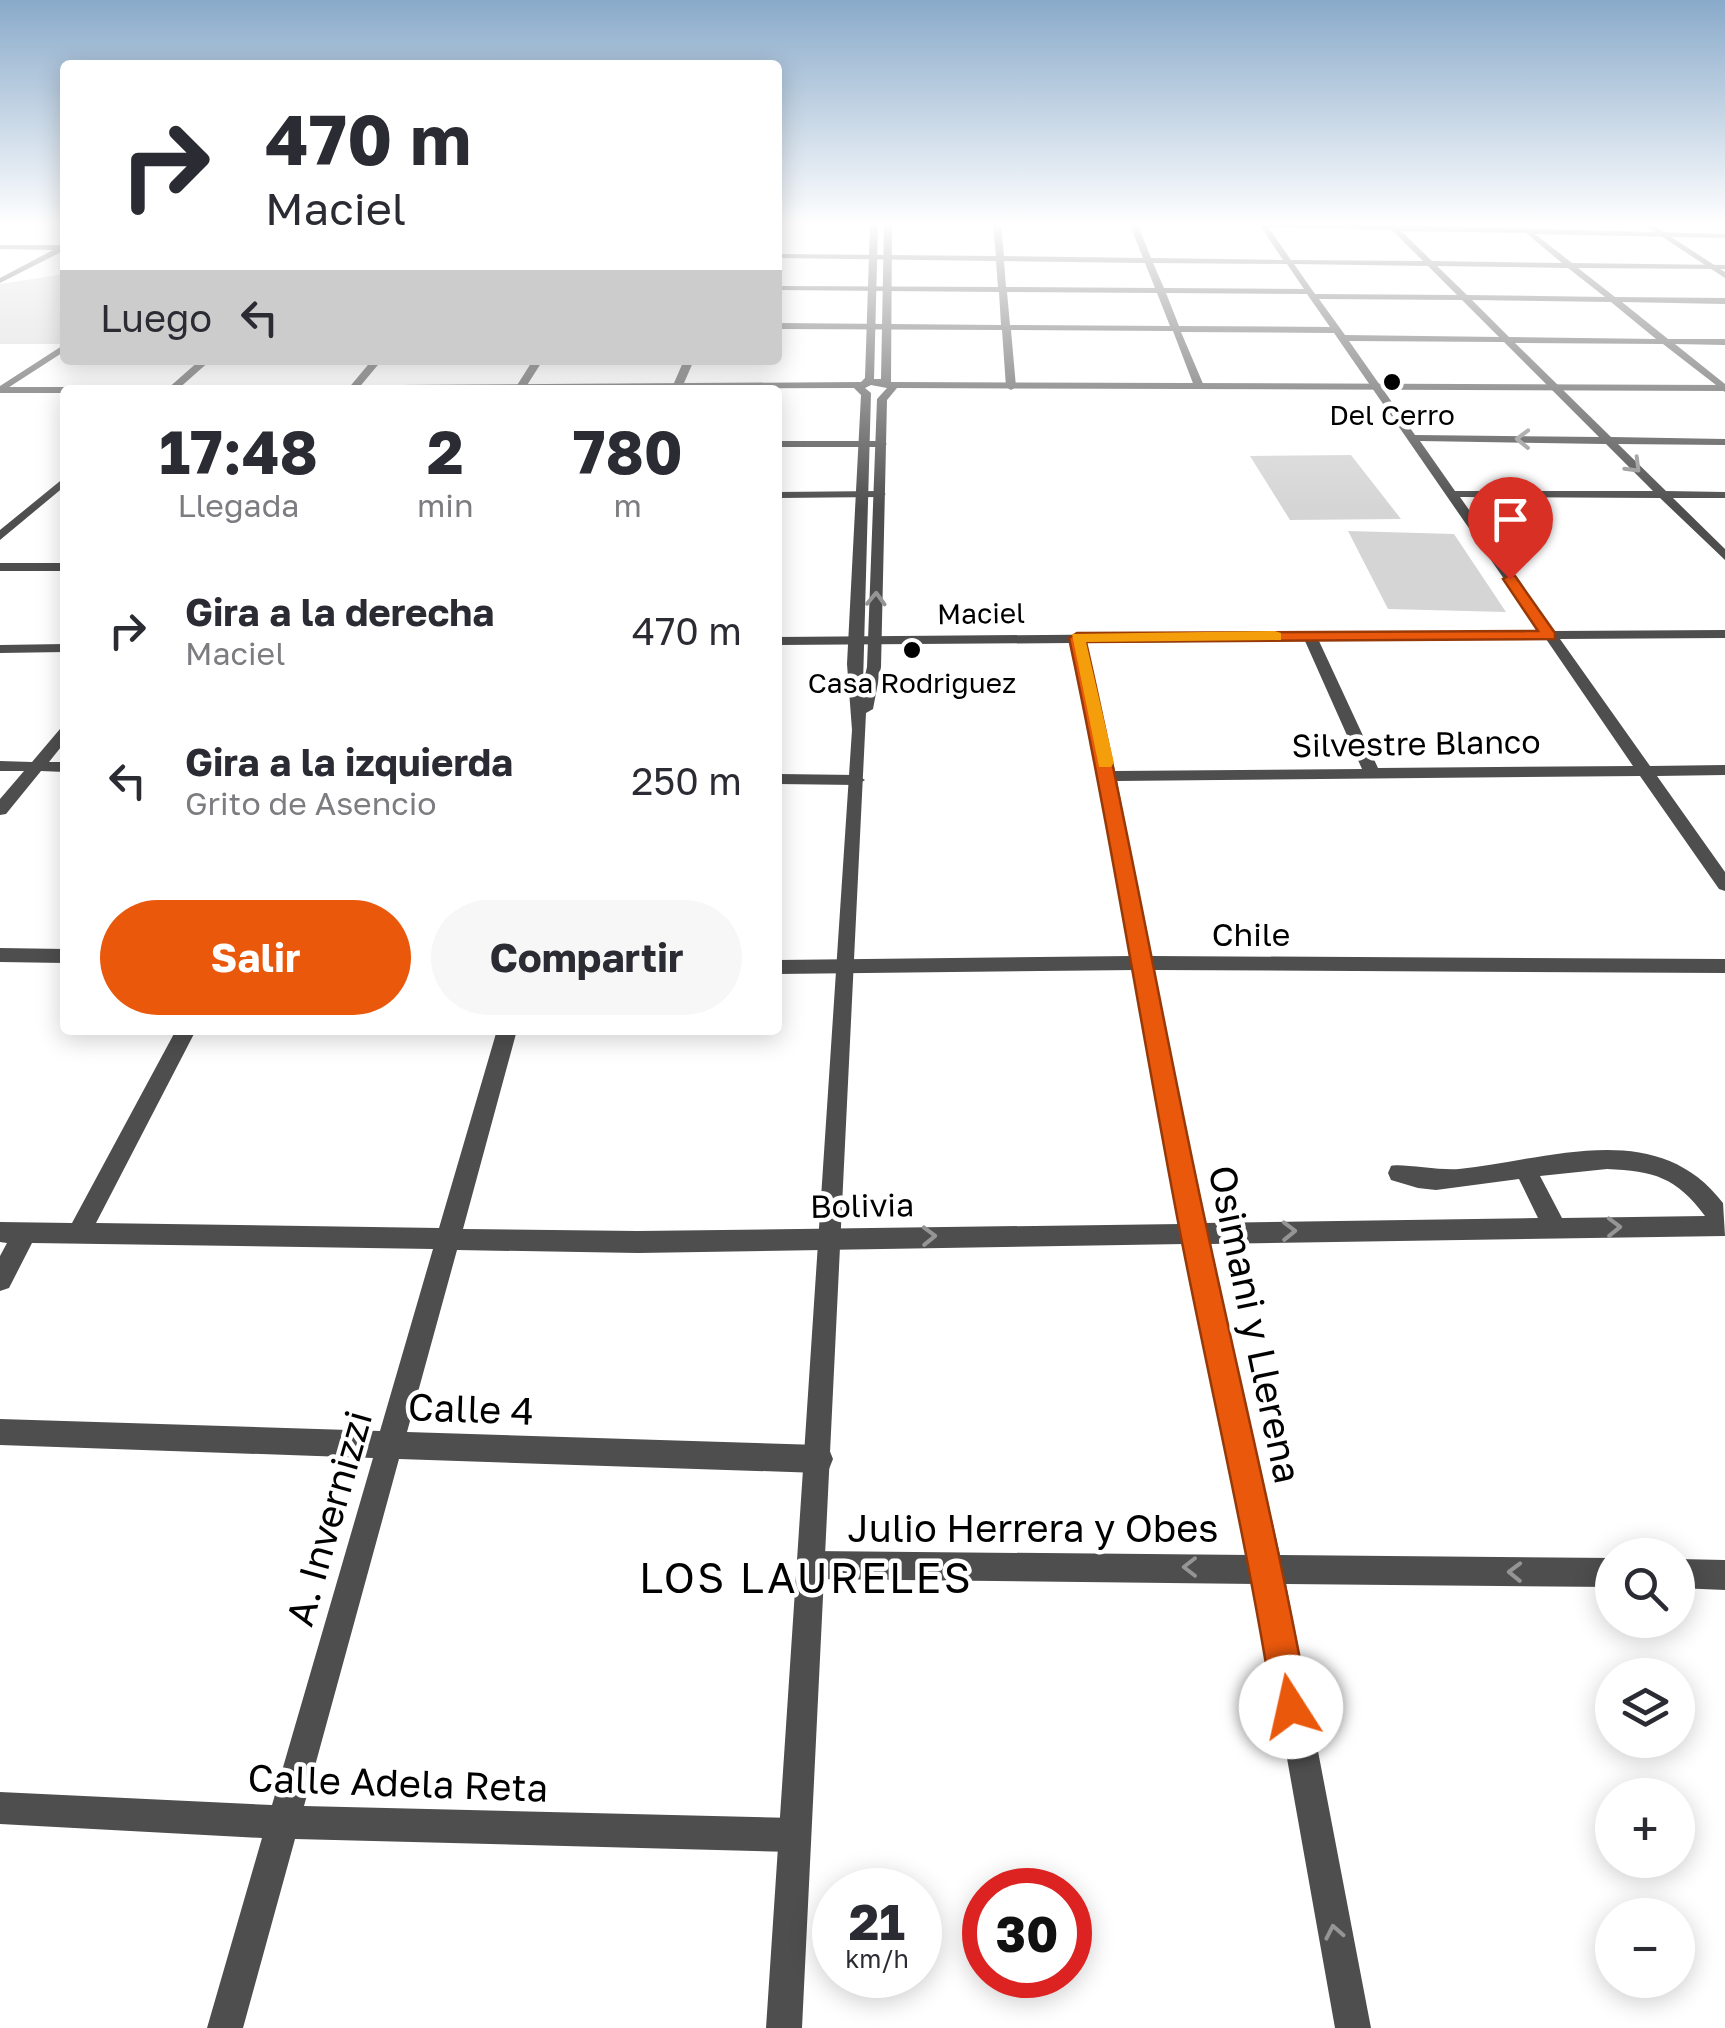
<!DOCTYPE html>
<html lang="es">
<head>
<meta charset="utf-8">
<style>
	:root { --surface:#fff; --page:#f7f7f7; --text:#2b2b33; --muted:#7c7c81; --accent:#ea580c }
	body { margin:0; font-family:"Golos Text",sans-serif; background:var(--page); color:var(--text); height:100vh; display:flex; flex-direction:column; font-size:38px; white-space:nowrap }
	* { box-sizing:border-box; margin:0 }
	p { font-size:32px; color:var(--muted) }
	.icon { flex:none; width:55px; height:55px; fill:none; stroke:currentColor; stroke-width:2; stroke-linecap:round; stroke-linejoin:round }
	.map { position:relative; flex:1; overflow:hidden }
	.drawer { position:absolute; left:60px; top:385px; width:722px; height:650px; display:flex; flex-direction:column; background:var(--surface); border-radius:10px; box-shadow:0 5px 25px #0003 }
	.drawer>* { flex:none }
	.top-card { position:absolute; left:60px; top:60px; width:722px; height:305px; border-radius:10px; box-shadow:0 5px 25px #0003; background:#fff; color:var(--text); overflow:hidden }
	.controls { position:absolute; left:1595px; top:1538px; display:grid; gap:20px }
	.controls a { display:grid; place-items:center; width:100px; height:100px; border-radius:50%; background:var(--surface); box-shadow:0 5px 25px #0003; font-size:50px }
	.speed { position:absolute; left:812px; top:1868px; display:flex; gap:20px; font-size:50px; font-weight:700; text-align:center }
	.speed>* { display:grid; place-content:center; width:130px; height:130px; border-radius:50%; background:var(--surface); box-shadow:0 5px 25px #0003; line-height:1 }
	.speed small { font-size:25px; font-weight:400 }
	.speed .limit { border:15px solid #d22; background:#fff; color:#111 }
	.pin { position:absolute; display:grid; place-items:center; width:85px; height:85px; color:#fff; margin:-102px -42px; border-radius:50% 50% 50% 0; rotate:-45deg; box-shadow:0 0 10px #0007 }
	.pin .icon { rotate:45deg }
	.me { position:absolute; width:110px; margin:-55px; rotate:350deg; stroke-linejoin:round; filter:drop-shadow(0 0 8px #0008) }
	.turn { display:flex; align-items:center; gap:35px; height:210px; padding:0 40px; font-size:45px }
	.turn .icon { width:130px; height:130px; stroke-width:2.5 }
	.turn b { display:block; font-size:70px; line-height:85px }
	.then { display:flex; align-items:center; height:95px; padding:0 40px; background:#0003; gap:20px; font-size:38px }
	.eta { display:flex; justify-content:space-evenly; align-items:center; height:170px; text-align:center }
	.eta b { font-size:60px; font-weight:700; line-height:70px }
	.primary-button { display:flex; gap:20px; margin-top:auto; padding:20px 40px }
	.primary-button a { flex:1; height:115px; border-radius:60px; background:var(--accent); color:#fff; font-size:40px; font-weight:700; line-height:115px; text-align:center }
	.primary-button a+a { background:var(--page); color:var(--text) }
	ul { padding:0; list-style:none }
	li { display:flex; align-items:center; gap:30px; height:150px; padding:0 40px }
	li div { flex:1 }
	li b { display:block; font-size:38px }
	li em { font-style:normal }
	.map>svg:first-child { display:block }
	.green { fill:#d5d5d5 }
	.lines { fill:none; stroke-linecap:round; stroke-linejoin:round }
	.minor { fill:#4e4e4e; fill-rule:evenodd }
	.tertiary { fill:#4e4e4e; fill-rule:evenodd }
	.oneway { stroke:#959595 }
	.route { fill:#ea580c; stroke:#983908; stroke-width:2.5 }
	.slow { fill:#f59e0b }
	.poi-dot { fill:#000; stroke:#fff; stroke-width:4 }
	.labels { text-anchor:middle; dominant-baseline:central; stroke-width:9; stroke-linejoin:round; paint-order:stroke }
	.far-poi-label { font-size:28px; fill:#000; stroke:#fff }
	.far-street-label { font-size:28px; fill:#000; stroke:#fff }
	.street-label { font-size:32px; fill:#000; stroke:#fff }
	.near-street-label { font-size:38px; fill:#000; stroke:#fff }
	.near-neighbourhood-label { font-size:42px; letter-spacing:2.5px; fill:#000; stroke:#fff }
</style>
</head>
<body>
<div class="map">
<svg width="1725" height="2028" viewBox="0 0 1725 2028">
	<rect width="100%" height="100%" fill="#fff"/>
	<!-- green -->
	<path class="green" d="M65 274V344H0V284Z
		M1351 455 1401 519 1290 520 1250 456Z
		M1348 531 1454 534 1506 612 1388 609Z"/>
	<g class="lines">
		<!-- minor -->
		<path class="minor" d="M993 225H1001L1004 256 1143 258 1130 225H1138L1151 258 1283 260 1261 227 1255 225H1395L1725 234V238L1535 234 1572 263 1725 265V269L1578 268 1615 297 1725 298V304L1622 302 1668 339H1725V345L1675 344 1725 384V392L1663 344 1515 343 1611 437 1725 439V445L1618 444 1666 491 1725 492V498H1673L1725 549V560L1660 498 1460 497 1554 631 1725 630V638L1560 639 1650 766 1725 765V775L1657 776 1725 872V891L1719 889 1640 776 1117 781 1151 956 1725 959V973L1154 970 1204 1223 1538 1218 1519 1179 1436 1190 1418 1188 1391 1180 1388 1173 1391 1166C1400 1163 1441 1171 1459 1169 1549 1160 1657 1116 1723 1203L1725 1236 1209 1244 1280 1555 1612 1558V1587L1286 1584 1371 2028H1335L1256 1584 812 1579 802 1575 798 1565 802 1555 812 1551 1251 1555 1185 1244 638 1253 457 1250 407 1432 819 1445 829 1449 833 1459 829 1469 819 1473 399 1459 304 1806 794 1818 806 1823 811 1835 806 1847 794 1852 295 1839 243 2028H207L262 1838 0 1824V1792L272 1805 373 1458 0 1445V1419L380 1431 433 1249 32 1243 9 1288 0 1291V1256L7 1243 0 1242V1222L72 1223 176 1030H196L96 1223 439 1228 497 1030H517L463 1229 638 1231 1181 1224 1135 970 778 974V960L1132 956 1100 776 1071 643 778 645V637L1540 631 1334 333 1181 332 1204 386 1199 389 1194 386 1173 331 1011 330 1016 387 1011 390 1006 387 1002 330 778 329V323L1001 325 999 292 778 290V286L998 287 996 261 778 258V254L996 256ZM1268 227 1392 230 1423 261 1291 260ZM1401 231 1526 233 1562 263 1432 261ZM1004 261 1145 263 1155 288 1006 287ZM1153 263 1287 264 1304 289 1164 288ZM1294 264 1428 266 1457 295 1315 294ZM1437 266 1568 268 1605 297 1467 295ZM1007 292 1157 293 1170 326 1010 325ZM1166 293 1307 294 1330 327 1179 326ZM1319 299 1462 300 1499 337 1345 335ZM1472 300 1611 302 1656 339 1509 337ZM1349 341 1504 342 1599 437 1415 435ZM1420 441 1606 444 1653 491H1455ZM1546 639 1633 766 1378 768 1319 641ZM1305 641 1362 769 1115 771 1085 643ZM1607 1169C1654 1171 1676 1177 1705 1216L1562 1218 1540 1176Z
			M0 245H65V250L0 283V278L53 250 0 249Z
			M65 344V351L0 393V386Z
			M200 360H211L177 390H166Z
			M372 360H382L357 390H347Z
			M533 360H543L524 390H514Z
			M684 360H694L681 390H671Z
			M778 441H882L887 444 882 447H778Z
			M65 477V486L0 540V530Z
			M778 492 880 491 886 494 880 497 778 498Z
			M0 563H65V571H0Z
			M65 644V652L0 653V645Z
			M65 727V742L49 762H65V772L41 771 6 814 0 815V799L24 771H0V761L32 762 60 729Z
			M778 774 857 775 865 780 857 785 778 784Z
			M0 948 65 949V963L0 962Z
			M1678 1559 1725 1560V1590L1678 1588Z"/>
		<!-- tertiary -->
		<path class="tertiary" d="M870 225H878L874 379H881L884 225H892L891 382 1725 385V391L897 388 887 400 881 667 873 709 866 713 802 2028H766L852 730 847 664 861 395 854 388 75 390 80 387 861 382 865 378ZM871 385 887 388 877 399 867 667 863 684 871 393 865 388Z
			M1644 225H1653L1725 272V278Z
			M0 387H65L70 390H65V393H0Z"/>
	</g>
	<!-- one-way arrows -->
	<defs><path id="oneway-chevron" d="M-2-3.5L2.5 0L-2 3.5" fill="none" stroke-width="1.6" stroke-linecap="round" stroke-linejoin="round" transform="scale(2.5)"/></defs>
	<g class="oneway">
		<use href="#oneway-chevron" transform="translate(1523 439) rotate(-179)"/>
		<use href="#oneway-chevron" transform="translate(1634 466) rotate(45)"/>
		<use href="#oneway-chevron" transform="translate(876 599) rotate(-88)"/>
		<use href="#oneway-chevron" transform="translate(1614 1227) rotate(-1)"/>
		<use href="#oneway-chevron" transform="translate(1289 1231) rotate(-1)"/>
		<use href="#oneway-chevron" transform="translate(929 1236) rotate(-1)"/>
		<use href="#oneway-chevron" transform="translate(1190 1567) rotate(-180)"/>
		<use href="#oneway-chevron" transform="translate(1515 1572) rotate(-179)"/>
		<use href="#oneway-chevron" transform="translate(1334 1932) rotate(-101)"/>
	</g>
	<!-- sky -->
	<linearGradient id="sky" x2="0" y2="1"><stop stop-color="#89aaca"/><stop offset="0.44" stop-color="#fff"/><stop offset="1" stop-color="#fff" stop-opacity="0"/></linearGradient>
	<rect width="1725" height="509" fill="url(#sky)"/>
	<!-- route -->
	<path class="route" d="M1510 575 1515 576 1555 633V639L1086 642C1131 839 1165 1037 1208 1234 1242 1392 1280 1548 1309 1707L1304 1719 1291 1725 1279 1719 1273 1707C1248 1547 1211 1391 1180 1232 1142 1034 1111 835 1069 638L1077 633 1538 631 1503 579Z"/>
	<!-- slow -->
	<path class="slow" d="M1275 631 1281 633V640L1086 642 1114 763 1111 767H1099L1072 634Z"/>
	<!-- markers -->
	<g class="poi-dot">
		<circle cx="1392" cy="382" r="10"/>
		<circle cx="912" cy="650" r="10"/>
	</g>
	<g class="labels">
		<!-- far-poi labels -->
		<g class="far-poi-label">
			<text x="1392" y="414">Del Cerro</text>
			<text x="912" y="682">Casa Rodriguez</text>
		</g>
		<!-- far-street labels -->
		<g class="far-street-label">
			<text transform="translate(981 613) rotate(-1)">Maciel</text>
		</g>
		<!-- street labels -->
		<g class="street-label">
			<text transform="translate(1416 743) rotate(-1)">Silvestre Blanco</text>
			<text x="1251" y="934">Chile</text>
			<text transform="translate(862 1205) rotate(-1)">Bolivia</text>
		</g>
		<!-- near-street labels -->
		<g class="near-street-label">
			<text transform="translate(1256 1324) rotate(78)">Osimani y Llerena</text>
			<text transform="translate(471 1408) rotate(2)">Calle 4</text>
			<text transform="translate(328 1518) rotate(-74)">A. Invernizzi</text>
			<text x="1033" y="1527">Julio Herrera y Obes</text>
			<text transform="translate(398 1782) rotate(2)">Calle Adela Reta</text>
		</g>
		<!-- near-neighbourhood labels -->
		<g class="near-neighbourhood-label">
			<text x="806" y="1577">LOS LAURELES</text>
		</g>
	</g>
</svg>
<div class="controls">
<a><svg class="icon" aria-label="search" viewBox="0 0 24 24"><circle cx="10" cy="10" r="6"/><path d="M15 15l6 6"/></svg></a>
<a><svg class="icon" aria-label="layers" viewBox="0 0 24 24"><path d="M12 4l9 5-9 5-9-5zM3 14l9 5 9-5"/></svg></a>
<a>+</a>
<a>−</a>
</div>
<div class="speed"><div>21<small>km/h</small></div><div class="limit">30</div></div>
<div class="pin" style="left:1510px;top:579px;background:#d93025"><svg class="icon" aria-label="arrive" viewBox="0 0 24 24"><path d="M6 21V4h12l-3 4 3 4H6"/></svg></div>
<svg class="me" style="left:1291px;top:1707px" viewBox="-20 -20 40 40"><circle r="19" fill="#fff"/><path d="M0-13L10 11 0 6-10 11z" fill="#ea580c"/></svg>
<div class="top-card">
<div class="turn"><svg class="icon" aria-label="right" viewBox="0 0 24 24"><path d="M7 20v-9h11M14 6l5 5-5 5"/></svg><div><b>470 m</b>Maciel</div></div>
<div class="then">Luego<svg class="icon" aria-label="left" viewBox="0 0 24 24"><path d="M17 20v-9H6M10 6l-5 5 5 5"/></svg></div>
</div>
<section class="drawer">
<div class="eta">
<div><b>17:48</b><p>Llegada</p></div>
<div><b>2</b><p>min</p></div>
<div><b>780</b><p>m</p></div>
</div>
<ul>
<li><svg class="icon" aria-label="right" viewBox="0 0 24 24"><path d="M7 20v-9h11M14 6l5 5-5 5"/></svg><div><b>Gira a la derecha</b><p>Maciel</p></div><em>470 m</em></li>
<li><svg class="icon" aria-label="left" viewBox="0 0 24 24"><path d="M17 20v-9H6M10 6l-5 5 5 5"/></svg><div><b>Gira a la izquierda</b><p>Grito de Asencio</p></div><em>250 m</em></li>
</ul>
<div class="primary-button"><a>Salir</a><a>Compartir</a></div>
</section>
</div>
</body>
</html>
